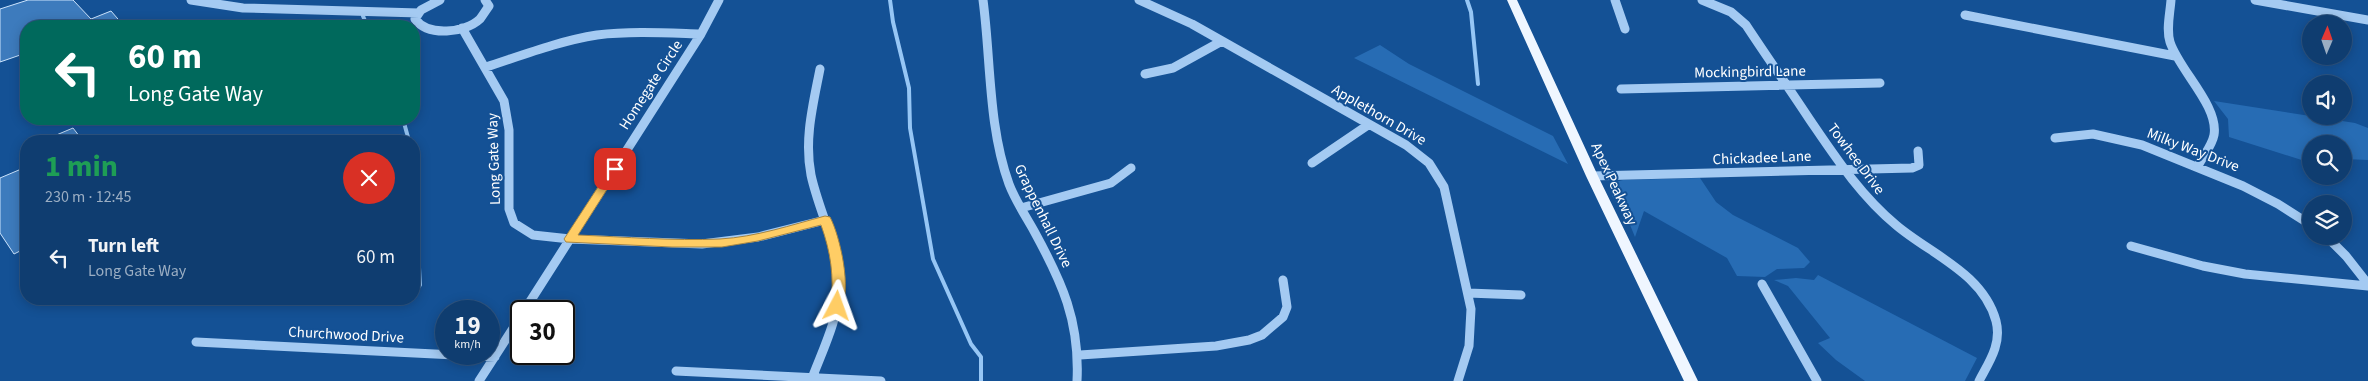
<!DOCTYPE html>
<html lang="en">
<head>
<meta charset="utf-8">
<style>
	:root { --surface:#0f3d70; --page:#184475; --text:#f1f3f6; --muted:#9baec3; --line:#2f5683 }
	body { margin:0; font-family:"Source Sans 3",sans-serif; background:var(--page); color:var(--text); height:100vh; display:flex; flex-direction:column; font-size:19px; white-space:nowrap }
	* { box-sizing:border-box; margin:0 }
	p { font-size:16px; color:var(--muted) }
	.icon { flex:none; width:28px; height:28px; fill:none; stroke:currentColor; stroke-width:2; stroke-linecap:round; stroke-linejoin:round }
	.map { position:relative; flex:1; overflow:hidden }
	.details { position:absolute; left:20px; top:135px; width:400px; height:170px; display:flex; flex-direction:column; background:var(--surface); border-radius:20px; box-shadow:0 2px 12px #0003,0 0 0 1px var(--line) }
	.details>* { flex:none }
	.guide { position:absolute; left:20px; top:20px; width:400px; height:105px; border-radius:20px; box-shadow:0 2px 12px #0003,0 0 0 1px var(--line); background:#00695c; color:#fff; overflow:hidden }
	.needle { width:32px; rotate:2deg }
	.buttons { position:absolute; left:2302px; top:15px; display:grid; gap:10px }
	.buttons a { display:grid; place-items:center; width:50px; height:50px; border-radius:50%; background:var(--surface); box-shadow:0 2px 12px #0003,0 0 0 1px var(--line); font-size:25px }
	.speed { position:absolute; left:435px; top:300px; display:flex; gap:10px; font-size:25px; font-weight:700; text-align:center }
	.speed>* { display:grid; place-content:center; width:65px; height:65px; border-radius:50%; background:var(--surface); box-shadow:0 2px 12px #0003,0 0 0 1px var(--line); line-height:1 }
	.speed small { font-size:12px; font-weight:400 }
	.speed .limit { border:2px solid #111; border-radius:8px; background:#fff; color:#111 }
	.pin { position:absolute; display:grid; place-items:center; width:42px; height:42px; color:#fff; margin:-21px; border-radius:10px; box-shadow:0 2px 8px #0006 }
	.me { position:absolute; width:55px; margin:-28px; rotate:4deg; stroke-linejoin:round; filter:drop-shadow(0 0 4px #0008) }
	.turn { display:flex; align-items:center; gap:18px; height:105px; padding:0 25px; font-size:22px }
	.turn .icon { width:65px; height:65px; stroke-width:2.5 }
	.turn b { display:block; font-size:35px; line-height:42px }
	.round { display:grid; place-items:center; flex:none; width:52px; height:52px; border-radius:26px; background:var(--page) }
	.head { display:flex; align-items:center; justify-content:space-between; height:85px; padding:0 25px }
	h1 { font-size:30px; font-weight:700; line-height:38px; color:#1e9e55 }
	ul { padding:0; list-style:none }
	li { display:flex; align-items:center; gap:15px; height:75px; padding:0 25px }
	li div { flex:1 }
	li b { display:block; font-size:19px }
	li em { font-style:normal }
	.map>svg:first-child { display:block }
	.green { fill:#276cb4 }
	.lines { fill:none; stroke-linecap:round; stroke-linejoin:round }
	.stream { stroke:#96c6f5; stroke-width:4 }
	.building { fill:#3d7bbd; stroke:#cce4fd }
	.minor { stroke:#a4caf2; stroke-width:9 }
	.major { fill:#eff6ff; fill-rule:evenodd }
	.route { fill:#ffcd65; stroke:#a68542 }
	.labels { text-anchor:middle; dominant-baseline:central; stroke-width:4; stroke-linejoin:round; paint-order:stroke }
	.street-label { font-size:15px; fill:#fff; stroke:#145195 }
</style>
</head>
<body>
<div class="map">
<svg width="2368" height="381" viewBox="0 0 2368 381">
	<rect width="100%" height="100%" fill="#145195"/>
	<!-- green -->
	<path class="green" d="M1380 45 1409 64 1553 136 1568 164 1354 58Z
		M2214 101 2355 123 2368 128V160L2344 159V144H2311V163L2229 137 2228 119Z
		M1700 178 1716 202 1733 215 1798 248 1810 262 1804 268 1777 269 1765 277 1737 276 1727 258 1644 211 1635 237 1628 220 1612 196V183L1623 180Z
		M1818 275 1977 358 1965 381H1865L1836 360 1818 343 1830 338 1788 286 1774 280 1796 278 1814 280Z"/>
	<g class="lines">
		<!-- stream -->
		<path class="stream" d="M890 0 893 22 909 88 910 128 933 259 971 344 981 357V381
			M1467 0 1471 12 1478 84
			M363 16 367 26
			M403 119 409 141
			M414 180 420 285 414 294"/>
	</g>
	<!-- building -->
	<path class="building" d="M28 0H73L91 19 111 11 124 26H26V53L0 62V9Z
		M73 128 83 141H42Z
		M26 167V248L14 254 0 233V178Z"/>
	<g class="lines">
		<!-- minor -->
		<path class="minor" d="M191 0 243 8 419 13
			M440 0 421 10 415 19C428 37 465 33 480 19 483 15 486 10 489 6L485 0
			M983 0C991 60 988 126 1009 184 1015 200 1025 215 1034 231 1062 282 1080 321 1077 381
			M1139 0 1192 24 1406 145 1429 163 1444 187 1471 309 1469 346 1458 381
			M1615 0 1625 29
			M1702 0 1731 12 1746 25C1767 57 1789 88 1810 120 1836 158 1860 195 1896 225 1930 254 1983 273 1996 321 2002 344 1989 362 1979 381
			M2171 0C2170 14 2166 29 2170 42 2179 70 2219 106 2214 135 2212 146 2203 156 2198 166
			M2255 0 2368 20
			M1965 15 2175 56
			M462 28 504 101 509 130V209L514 223 533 235 570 239 702 244 758 237 825 220
			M486 67C523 55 559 41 597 35 631 31 666 33 701 34
			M1145 74 1173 68 1222 41
			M1621 89 1880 83
			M2055 138 2093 134 2142 145 2243 186 2278 204 2311 225
			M1312 163 1368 125
			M1592 176 1912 168 1919 165 1918 151
			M1021 208 1111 183 1131 168
			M2326 236 2346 256 2368 284
			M2131 246 2203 266 2245 274 2368 286
			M1762 284 1817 381
			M1468 293 1521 295
			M524 311 701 34 719 0
			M196 342 495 357
			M1080 355 1216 346 1249 340 1262 335 1283 317 1287 307 1283 280
			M676 371 881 381
			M479 381 521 316
			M811 381C822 351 839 319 839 286 839 247 819 212 811 175 804 139 813 105 820 69"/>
		<!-- major -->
		<path class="major" d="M1507 0H1517L1598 176 1698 381H1684L1586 176Z"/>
	</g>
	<!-- route -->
	<path class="route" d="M615 166 620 169 578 235C626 237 673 241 720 239 756 237 791 225 825 216L830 217C840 236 852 289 841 309L837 310 831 306C834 276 831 253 821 225L758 241 722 247H672L566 242 564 239 566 236 611 167Z"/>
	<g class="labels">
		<!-- street labels -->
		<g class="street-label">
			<text transform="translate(1750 72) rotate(-1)">Mockingbird Lane</text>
			<text transform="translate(651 85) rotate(-57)">Homegate Circle</text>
			<text transform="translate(1379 115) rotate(30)">Applethorn Drive</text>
			<text transform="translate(2193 150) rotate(21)">Milky Way Drive</text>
			<text transform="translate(1762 158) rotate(-2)">Chickadee Lane</text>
			<text transform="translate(494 159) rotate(-92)">Long Gate Way</text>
			<text transform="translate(1856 159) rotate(53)">Towhee Drive</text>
			<text transform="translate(1614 184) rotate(65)">Apex Peakway</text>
			<text transform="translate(1043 216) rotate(64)">Grappenhall Drive</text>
			<text transform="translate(346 335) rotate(3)">Churchwood Drive</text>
		</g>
	</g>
</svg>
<div class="buttons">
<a><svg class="needle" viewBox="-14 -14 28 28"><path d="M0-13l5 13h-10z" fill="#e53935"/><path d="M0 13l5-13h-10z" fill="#9baec3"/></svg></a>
<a><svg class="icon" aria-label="sound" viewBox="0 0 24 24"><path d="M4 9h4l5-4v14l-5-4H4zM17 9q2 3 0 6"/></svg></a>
<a><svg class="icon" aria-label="search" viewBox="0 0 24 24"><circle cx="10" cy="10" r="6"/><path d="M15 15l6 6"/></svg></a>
<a><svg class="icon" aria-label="layers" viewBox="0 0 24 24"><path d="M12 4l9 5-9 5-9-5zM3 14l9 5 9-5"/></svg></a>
</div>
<div class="speed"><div>19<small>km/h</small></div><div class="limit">30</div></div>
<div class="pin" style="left:615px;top:169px;background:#d93025"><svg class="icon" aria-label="arrive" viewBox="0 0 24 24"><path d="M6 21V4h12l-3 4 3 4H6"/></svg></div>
<svg class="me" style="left:837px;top:306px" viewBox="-20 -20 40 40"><path d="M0-17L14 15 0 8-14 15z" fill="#ffcd65" stroke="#fff" stroke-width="4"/></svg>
<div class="guide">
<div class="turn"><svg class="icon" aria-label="left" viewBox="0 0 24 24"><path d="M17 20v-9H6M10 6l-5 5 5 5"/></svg><div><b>60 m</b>Long Gate Way</div></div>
</div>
<section class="details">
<div class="head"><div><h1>1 min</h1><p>230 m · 12:45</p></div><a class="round" style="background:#d93025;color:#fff"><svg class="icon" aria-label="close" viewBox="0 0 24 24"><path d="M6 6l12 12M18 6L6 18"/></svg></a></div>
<ul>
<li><svg class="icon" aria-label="left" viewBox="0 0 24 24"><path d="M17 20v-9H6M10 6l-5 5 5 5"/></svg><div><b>Turn left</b><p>Long Gate Way</p></div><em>60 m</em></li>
</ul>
</section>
</div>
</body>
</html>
